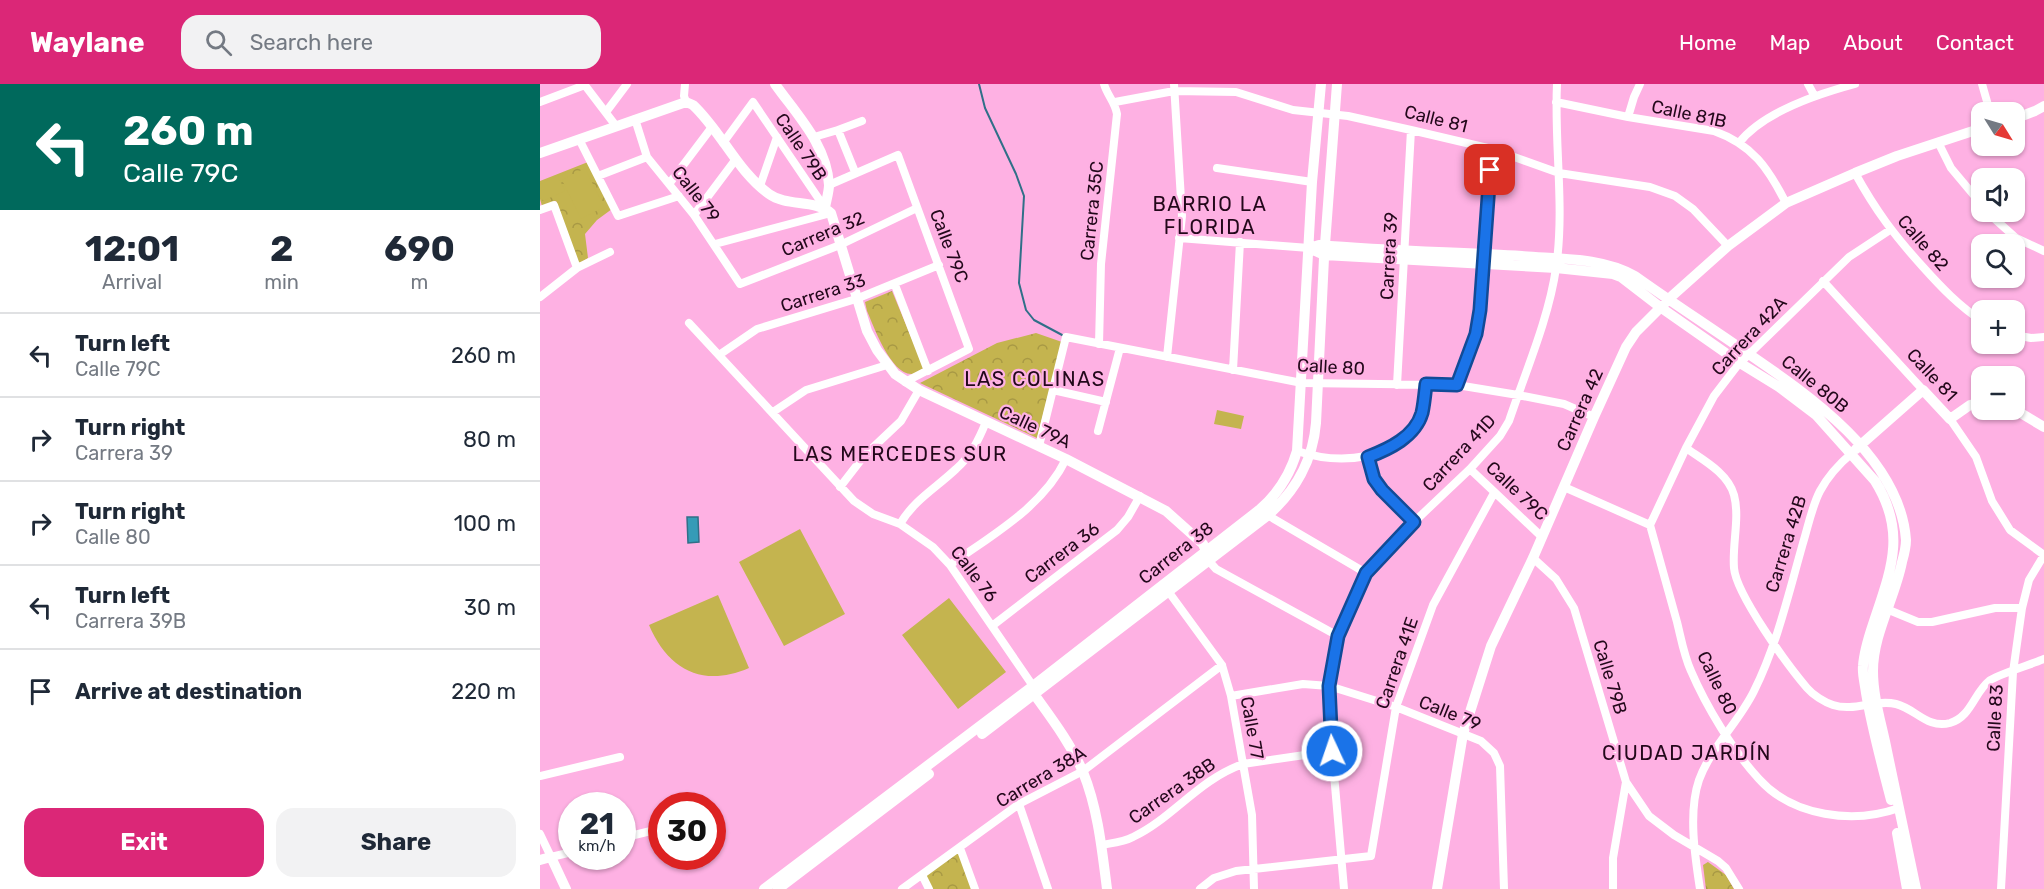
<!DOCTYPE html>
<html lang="en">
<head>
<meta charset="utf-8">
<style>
	:root { --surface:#fff; --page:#f2f2f3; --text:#1f2937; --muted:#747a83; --line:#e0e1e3; --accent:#db2777 }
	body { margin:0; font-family:Rubik,sans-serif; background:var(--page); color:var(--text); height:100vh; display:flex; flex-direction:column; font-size:22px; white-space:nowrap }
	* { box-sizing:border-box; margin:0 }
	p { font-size:20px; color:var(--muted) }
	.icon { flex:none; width:33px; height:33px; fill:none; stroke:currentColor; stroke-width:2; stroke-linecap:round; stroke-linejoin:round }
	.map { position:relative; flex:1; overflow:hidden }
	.sheet { display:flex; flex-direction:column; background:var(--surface); width:540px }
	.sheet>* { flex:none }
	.top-card { background:#00695c; color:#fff; overflow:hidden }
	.needle { width:39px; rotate:127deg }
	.tools { position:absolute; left:1431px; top:18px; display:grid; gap:12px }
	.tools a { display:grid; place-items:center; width:54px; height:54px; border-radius:12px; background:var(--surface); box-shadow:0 2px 4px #0004; font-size:30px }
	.speed { position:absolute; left:18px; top:708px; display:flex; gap:12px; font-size:30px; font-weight:700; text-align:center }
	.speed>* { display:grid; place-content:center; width:78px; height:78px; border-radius:50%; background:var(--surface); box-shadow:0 2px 4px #0004; line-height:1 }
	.speed small { font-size:15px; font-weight:400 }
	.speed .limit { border:9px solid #d22; background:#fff; color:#111 }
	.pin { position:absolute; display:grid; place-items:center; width:51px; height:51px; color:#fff; margin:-26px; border-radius:12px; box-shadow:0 3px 9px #0006 }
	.me { position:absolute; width:66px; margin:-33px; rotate:357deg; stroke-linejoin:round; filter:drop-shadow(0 0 4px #0008) }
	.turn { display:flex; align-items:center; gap:21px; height:126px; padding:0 24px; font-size:27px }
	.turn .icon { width:78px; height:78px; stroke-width:2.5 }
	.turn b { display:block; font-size:42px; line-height:51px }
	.eta { display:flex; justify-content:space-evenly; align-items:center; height:102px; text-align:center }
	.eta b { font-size:36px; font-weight:700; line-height:42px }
	.button { display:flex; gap:12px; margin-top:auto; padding:12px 24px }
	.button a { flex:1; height:69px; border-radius:18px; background:var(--accent); color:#fff; font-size:24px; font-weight:700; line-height:69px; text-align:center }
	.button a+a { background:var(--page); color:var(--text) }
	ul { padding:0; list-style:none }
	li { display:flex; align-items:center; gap:18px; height:84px; padding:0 24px; border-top:2px solid var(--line) }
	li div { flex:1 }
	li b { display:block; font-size:22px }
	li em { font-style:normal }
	header { display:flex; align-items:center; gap:36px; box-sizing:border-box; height:84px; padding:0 30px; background:var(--accent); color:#fff }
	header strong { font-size:28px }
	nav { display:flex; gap:33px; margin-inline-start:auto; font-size:21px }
	.search { width:420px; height:54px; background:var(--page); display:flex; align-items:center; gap:15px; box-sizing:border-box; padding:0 21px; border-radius:18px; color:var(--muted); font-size:22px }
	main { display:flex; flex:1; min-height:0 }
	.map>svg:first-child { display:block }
	.park { fill:url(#park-crowns) }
	.pitch { fill:#c4b44f }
	.water { fill:#359bb7; stroke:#306f88; stroke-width:1.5 }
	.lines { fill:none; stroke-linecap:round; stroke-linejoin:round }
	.stream { stroke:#306f88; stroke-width:2 }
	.street { stroke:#fff; stroke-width:8 }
	.secondary { stroke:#fff; stroke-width:10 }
	.route-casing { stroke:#114b97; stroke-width:15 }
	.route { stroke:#1a73e8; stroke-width:10 }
	.labels { text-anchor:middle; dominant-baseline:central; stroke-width:4.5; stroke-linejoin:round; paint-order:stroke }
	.street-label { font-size:18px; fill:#23081b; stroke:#feb1e3 }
	.neighbourhood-label { font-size:20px; letter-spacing:1.5px; fill:#23081b; stroke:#feb1e3 }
</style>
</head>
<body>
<header>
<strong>Waylane</strong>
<div class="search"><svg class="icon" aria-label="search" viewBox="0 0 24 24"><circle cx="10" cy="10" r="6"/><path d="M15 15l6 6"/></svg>Search here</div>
<nav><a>Home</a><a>Map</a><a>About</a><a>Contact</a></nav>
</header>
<main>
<section class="sheet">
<div class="top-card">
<div class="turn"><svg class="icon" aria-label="left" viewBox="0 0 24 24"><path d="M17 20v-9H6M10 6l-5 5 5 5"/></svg><div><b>260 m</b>Calle 79C</div></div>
</div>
<div class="eta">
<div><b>12:01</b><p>Arrival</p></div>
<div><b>2</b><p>min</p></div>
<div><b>690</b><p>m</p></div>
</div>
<ul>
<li><svg class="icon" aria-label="left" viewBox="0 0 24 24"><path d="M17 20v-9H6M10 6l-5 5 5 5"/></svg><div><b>Turn left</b><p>Calle 79C</p></div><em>260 m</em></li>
<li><svg class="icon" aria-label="right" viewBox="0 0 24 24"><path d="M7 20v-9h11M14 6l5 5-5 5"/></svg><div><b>Turn right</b><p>Carrera 39</p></div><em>80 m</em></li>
<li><svg class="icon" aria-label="right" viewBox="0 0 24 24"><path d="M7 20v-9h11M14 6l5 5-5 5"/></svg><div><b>Turn right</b><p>Calle 80</p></div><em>100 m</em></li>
<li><svg class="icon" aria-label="left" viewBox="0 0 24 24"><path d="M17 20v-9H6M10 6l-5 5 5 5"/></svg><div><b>Turn left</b><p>Carrera 39B</p></div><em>30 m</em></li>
<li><svg class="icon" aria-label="arrive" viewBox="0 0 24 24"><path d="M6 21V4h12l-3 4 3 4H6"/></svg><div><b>Arrive at destination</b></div><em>220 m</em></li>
</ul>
<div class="button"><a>Exit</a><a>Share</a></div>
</section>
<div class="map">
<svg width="1504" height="805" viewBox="0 0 1504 805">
	<defs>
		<pattern id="park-crowns" width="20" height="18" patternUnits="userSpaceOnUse" patternTransform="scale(1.5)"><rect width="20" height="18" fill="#c4b44f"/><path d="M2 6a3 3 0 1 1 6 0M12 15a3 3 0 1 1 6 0" fill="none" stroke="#a89944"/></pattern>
	</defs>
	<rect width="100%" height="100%" fill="#feb1e3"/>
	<!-- park -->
	<path class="park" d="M48 78 72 125 57 136 45 150 48 174 39 180 16 117 2 122 0 115V97Z
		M352 207 384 284C380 287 376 290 372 290 351 291 334 243 327 227L325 218Z
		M496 249 522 258 497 354 380 299 457 259Z
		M420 764 435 805H389L382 791Z
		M1168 778 1186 791 1194 805H1166L1163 781Z"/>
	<!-- pitch -->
	<path class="pitch" d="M45 84 64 123 41 135 22 96Z
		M18 92 25 107 3 117 0 111V100Z
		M677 326 704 332 701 345 674 340Z
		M260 445 305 530 244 562 199 478Z
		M178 511 209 584C163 604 128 586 109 541Z
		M409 514 466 588 418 625 362 551Z"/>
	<!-- water -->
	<path class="water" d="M147 433H158L159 458 148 459Z"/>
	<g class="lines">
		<!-- stream -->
		<path class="stream" d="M439 0 445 24 476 90 484 112 479 199 486 226 494 236 524 252"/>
		<!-- street -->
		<path class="street" d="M44 0 76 42
			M145 0 144 12 146 18
			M1268 0 1274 11
			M1442 0 1450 28
			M0 18 45 1
			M575 18 634 7 696 8 753 26 808 32 871 46 952 65 1019 89 1110 103 1135 112 1153 125 1188 162
			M1016 18 1088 33 1174 47C1213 61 1228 84 1246 119
			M66 28 87 0
			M1088 33 1094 13 1100 0
			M95 35 107 73 154 131 200 200 300 161 377 124
			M298 46 315 88
			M274 53 298 46 322 37
			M39 55 78 132 139 112
			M1398 58 1411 84 1442 121
			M183 59 213 18 285 124
			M1199 59C1223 28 1278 10 1315 0
			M677 84 772 98
			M1315 89C1336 127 1354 151 1383 183 1401 203 1419 222 1442 237
			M58 92 107 73
			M129 100 172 43
			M289 101 358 71 429 265 365 298
			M220 102 237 53
			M0 126 14 121 37 184
			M1447 128 1476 154 1504 167
			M154 131 196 75
			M639 154 769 164
			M175 160 291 129
			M1283 197 1383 306
			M355 201 388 287
			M0 213 37 184 70 168
			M149 239 314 417 333 430 360 440 393 463 410 481 493 602 494 606
			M1474 251 1491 254 1504 253
			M559 260 561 180 577 30C575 18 567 11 564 0
			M179 271 217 245 316 215 399 181
			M627 273 642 132 634 0
			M693 286 700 158
			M857 301 871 46
			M917 301 936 250 940 226 952 65
			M513 306 566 318
			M233 328 266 306 347 281
			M1410 335 1436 373 1452 417 1470 446 1504 471
			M558 347 580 264
			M499 362 526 253 762 299 917 301 978 311 1024 320 1054 333
			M1146 364C1163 376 1188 389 1194 411 1200 434 1192 460 1194 484 1196 510 1248 582 1267 604 1273 611 1284 618 1293 621 1314 628 1335 615 1356 620 1376 625 1387 645 1410 639 1431 633 1434 609 1449 597 1456 591 1493 580 1504 575
			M757 367C799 381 859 378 881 332 885 323 885 310 886 300
			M828 373 834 395 842 406 874 438
			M930 385 1002 453
			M300 403 324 372 361 337 379 306
			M1024 403 1110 441
			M724 429 826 489
			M360 440C374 416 396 404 416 385 431 372 439 355 446 338
			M1110 441C1119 474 1128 506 1137 538 1141 554 1144 572 1151 587 1166 622 1193 667 1219 695 1253 733 1314 740 1359 724
			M1110 441 1146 364 1174 312 1197 282 1309 173 1350 146
			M993 474 1016 495 1034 524 1086 698 1073 774V805
			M668 476 676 485 798 552
			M410 481C452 451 503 423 526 375
			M628 507 682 581 691 612 712 731 714 805
			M1344 524 1378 538H1392L1455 524H1482
			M452 542 577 446 588 433 600 412
			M691 612 763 600 789 602 856 623 941 657 954 669 960 682 964 805
			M0 692 80 673
			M1086 698 1109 732 1134 751 1178 777 1186 784 1199 805
			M479 720 508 805
			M0 750 11 773 32 768
			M82 754 119 745
			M561 761C572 759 584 758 593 753 633 734 658 696 703 680L792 667
			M420 764 435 805
			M382 791 389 805
			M362 805 479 720 543 687 682 581
			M660 805 674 794 696 787 831 772 856 623 893 521 954 409
			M804 805 792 667 789 602 798 552 826 489 874 438 930 385 960 352 969 337C985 289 1009 234 1016 184 1025 123 1014 61 1017 0
			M1160 805C1155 773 1148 728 1159 696 1171 663 1199 638 1214 607 1237 561 1249 508 1263 459 1268 443 1272 422 1280 407 1288 392 1299 380 1312 369
			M1461 805 1473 588 1482 524 1489 496 1504 471"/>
		<!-- secondary -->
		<path class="secondary" d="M235 0C257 31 287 61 289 101 289 108 286 117 285 124
			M1474 35 1495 27 1504 22
			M0 69 146 18 153 21C181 47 197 87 229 110 247 123 274 115 291 129L327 247 337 266 355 290 379 306 526 375 626 427 663 460 668 472
			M769 164 779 161C847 167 915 168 982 172 1019 175 1062 173 1095 192 1130 217 1167 241 1203 266 1266 309 1360 372 1366 456 1366 463 1364 471 1362 478 1355 514 1333 550 1333 587 1333 614 1342 641 1347 667 1357 713 1366 759 1376 805
			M769 164 784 171 1016 184 1073 190 1081 193 1120 223 1200 279 1239 303 1276 331 1335 397C1367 448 1351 486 1334 537 1329 552 1324 566 1323 582 1322 590 1325 600 1326 609 1332 645 1342 681 1351 716
			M1474 325 1504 343
			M1316 365 1383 306 1410 335 1430 321 1442 318
			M494 610C512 635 531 660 543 688 558 725 562 766 567 805
			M442 650 727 432C755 408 773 376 776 339L784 174 797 0
			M1357 749 1367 805
			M0 776 11 773 26 805
			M224 805 493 602 719 426C738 410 750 391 757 367L772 98 781 0
			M238 805 389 690
			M897 805 923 650 951 562 993 474 1054 333 1086 263 1096 248 1132 212 1188 162 1246 119 1315 89 1357 72 1442 44"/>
	</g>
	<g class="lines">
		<defs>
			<path id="route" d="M792 667 789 602 798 552 826 489 874 438 842 406 834 395 828 373C849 365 875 353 882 329 884 320 885 309 886 300L917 301 936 250 940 226 950 86"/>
		</defs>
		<!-- route casing -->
		<use href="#route" class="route-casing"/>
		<!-- route -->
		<use href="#route" class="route"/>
	</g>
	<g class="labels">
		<!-- street labels -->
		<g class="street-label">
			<text transform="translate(1149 30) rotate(12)">Calle 81B</text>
			<text transform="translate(896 35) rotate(14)">Calle 81</text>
			<text transform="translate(261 63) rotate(56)">Calle 79B</text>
			<text transform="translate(156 110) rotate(52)">Calle 79</text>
			<text transform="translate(552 127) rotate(-84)">Carrera 35C</text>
			<text transform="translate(283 150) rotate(-23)">Carrera 32</text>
			<text transform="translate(1383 159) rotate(49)">Calle 82</text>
			<text transform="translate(409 162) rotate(69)">Calle 79C</text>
			<text transform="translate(849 172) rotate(-87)">Carrera 39</text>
			<text transform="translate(283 209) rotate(-18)">Carrera 33</text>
			<text transform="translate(1209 252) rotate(-47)">Carrera 42A</text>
			<text transform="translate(791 283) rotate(3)">Calle 80</text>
			<text transform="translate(1392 291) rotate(47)">Calle 81</text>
			<text transform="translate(1275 300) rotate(39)">Calle 80B</text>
			<text transform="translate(1040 326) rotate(-66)">Carrera 42</text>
			<text transform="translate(495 343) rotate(25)">Calle 79A</text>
			<text transform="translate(919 369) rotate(-47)">Carrera 41D</text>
			<text transform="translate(977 407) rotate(43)">Calle 79C</text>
			<text transform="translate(1246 460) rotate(-73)">Carrera 42B</text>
			<text transform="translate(522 469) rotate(-37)">Carrera 36</text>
			<text transform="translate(636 469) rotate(-38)">Carrera 38</text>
			<text transform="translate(434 490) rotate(53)">Calle 76</text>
			<text transform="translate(857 579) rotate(-71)">Carrera 41E</text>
			<text transform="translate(1070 593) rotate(73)">Calle 79B</text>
			<text transform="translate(1177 599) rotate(64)">Calle 80</text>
			<text transform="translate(910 629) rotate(22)">Calle 79</text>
			<text transform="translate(1455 634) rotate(-87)">Calle 83</text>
			<text transform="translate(712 644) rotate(80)">Calle 77</text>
			<text transform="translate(501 693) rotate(-31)">Carrera 38A</text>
			<text transform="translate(632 707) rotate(-35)">Carrera 38B</text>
		</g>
		<!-- neighbourhood labels -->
		<g class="neighbourhood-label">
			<text x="670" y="120">BARRIO LA<tspan x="670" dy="23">FLORIDA</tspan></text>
			<text x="495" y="295">LAS COLINAS</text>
			<text x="360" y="370">LAS MERCEDES SUR</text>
			<text x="1147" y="669">CIUDAD JARDÍN</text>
		</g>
	</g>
</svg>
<div class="tools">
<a><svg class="needle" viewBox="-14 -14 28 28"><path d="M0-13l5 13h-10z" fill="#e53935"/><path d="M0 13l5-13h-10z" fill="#747a83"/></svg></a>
<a><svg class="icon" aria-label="sound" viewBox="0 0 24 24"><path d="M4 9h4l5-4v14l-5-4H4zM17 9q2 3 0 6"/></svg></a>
<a><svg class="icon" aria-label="search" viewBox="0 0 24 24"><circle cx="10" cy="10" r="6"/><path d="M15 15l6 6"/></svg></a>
<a>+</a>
<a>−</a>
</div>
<div class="speed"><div>21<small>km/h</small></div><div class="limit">30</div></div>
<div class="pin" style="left:950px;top:86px;background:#d93025"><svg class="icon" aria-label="arrive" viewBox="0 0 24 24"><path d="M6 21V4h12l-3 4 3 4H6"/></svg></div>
<svg class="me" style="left:792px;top:667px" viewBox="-20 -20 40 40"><circle r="17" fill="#1a73e8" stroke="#fff" stroke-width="3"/><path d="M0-11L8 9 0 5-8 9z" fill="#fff"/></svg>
</div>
</main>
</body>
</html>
